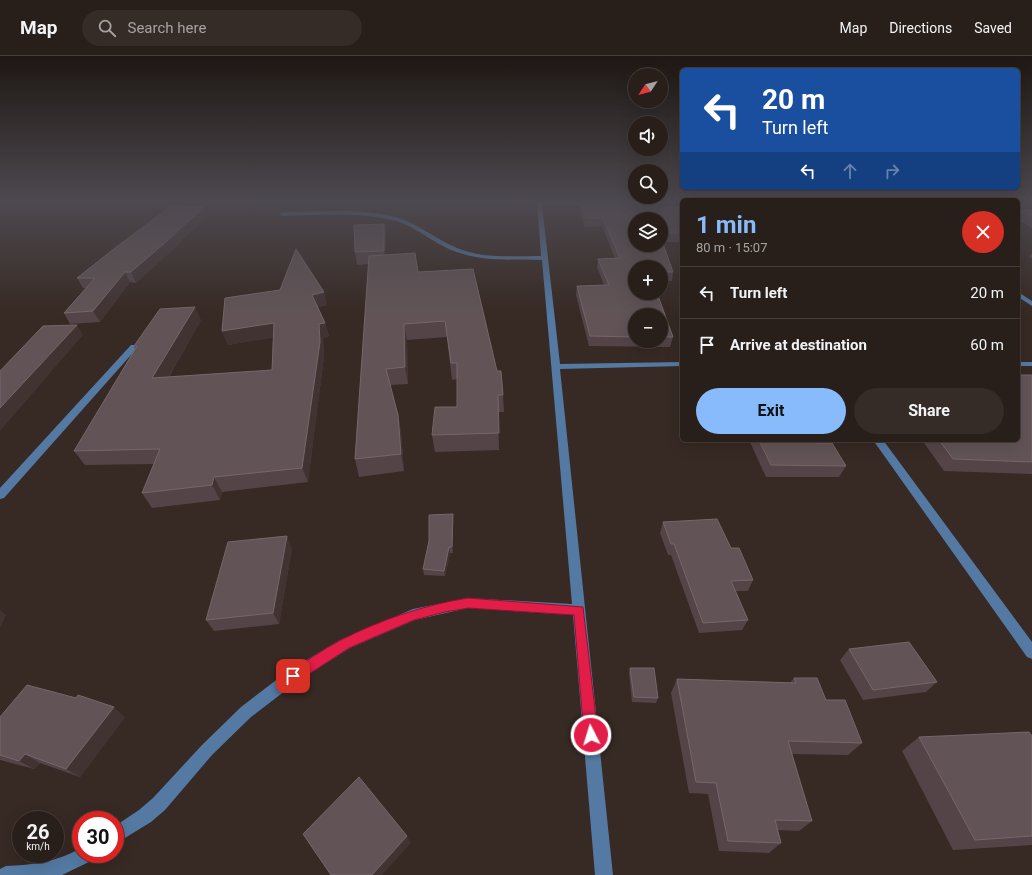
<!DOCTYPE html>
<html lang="en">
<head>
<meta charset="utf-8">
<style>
	:root { --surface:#291f1a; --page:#352c27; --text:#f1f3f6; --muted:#a5a2a2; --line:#453d39; --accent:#87bbfb }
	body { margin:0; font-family:Roboto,sans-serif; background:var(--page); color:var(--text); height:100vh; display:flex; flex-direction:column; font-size:15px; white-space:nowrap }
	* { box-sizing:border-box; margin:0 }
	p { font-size:13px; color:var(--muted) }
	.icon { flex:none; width:22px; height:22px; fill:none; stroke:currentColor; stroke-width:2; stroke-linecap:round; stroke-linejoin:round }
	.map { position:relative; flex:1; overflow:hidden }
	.sheet { position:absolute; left:680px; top:142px; width:340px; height:244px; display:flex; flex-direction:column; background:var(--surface); border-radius:6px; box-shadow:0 4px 16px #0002,0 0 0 1px var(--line) }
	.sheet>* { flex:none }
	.hud { position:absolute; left:680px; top:12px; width:340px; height:122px; border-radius:6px; box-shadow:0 4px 16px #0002,0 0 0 1px var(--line); background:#1a4fa0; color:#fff; overflow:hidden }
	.needle { width:26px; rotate:234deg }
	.tools { position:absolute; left:628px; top:12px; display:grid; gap:8px }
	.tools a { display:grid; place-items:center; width:40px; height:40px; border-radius:50%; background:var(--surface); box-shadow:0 4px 16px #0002,0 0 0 1px var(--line); font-size:20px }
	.speed { position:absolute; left:12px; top:755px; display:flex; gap:8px; font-size:20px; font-weight:700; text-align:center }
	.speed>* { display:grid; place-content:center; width:52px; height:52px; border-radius:50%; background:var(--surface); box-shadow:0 4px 16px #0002,0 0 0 1px var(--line); line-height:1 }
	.speed small { font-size:10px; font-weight:400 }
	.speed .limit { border:6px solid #d22; background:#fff; color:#111 }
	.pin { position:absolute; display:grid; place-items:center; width:34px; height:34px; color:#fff; margin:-17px; border-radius:8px; box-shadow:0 2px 6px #0006 }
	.me { position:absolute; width:44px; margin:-22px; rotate:355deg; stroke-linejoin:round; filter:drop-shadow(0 0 3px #0008) }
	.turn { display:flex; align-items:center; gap:14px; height:84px; padding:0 16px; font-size:18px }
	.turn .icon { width:52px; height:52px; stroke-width:2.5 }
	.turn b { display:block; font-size:28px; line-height:34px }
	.lanes { display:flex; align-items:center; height:38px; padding:0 16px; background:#0003; justify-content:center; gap:20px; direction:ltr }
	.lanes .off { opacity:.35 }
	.round { display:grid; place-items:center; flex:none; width:42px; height:42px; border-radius:21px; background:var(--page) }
	.headline { display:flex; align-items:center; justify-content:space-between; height:68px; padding:0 16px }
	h1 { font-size:24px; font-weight:700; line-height:30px; color:var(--accent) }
	.button { display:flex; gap:8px; margin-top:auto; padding:8px 16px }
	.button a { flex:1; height:46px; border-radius:24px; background:var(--accent); color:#111; font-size:16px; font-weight:700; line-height:46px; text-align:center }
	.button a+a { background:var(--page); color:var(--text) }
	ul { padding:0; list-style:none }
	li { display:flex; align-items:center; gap:12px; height:52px; padding:0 16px; border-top:1px solid var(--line) }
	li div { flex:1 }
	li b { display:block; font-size:15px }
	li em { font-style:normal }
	header { display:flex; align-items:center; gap:24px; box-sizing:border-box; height:56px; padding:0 20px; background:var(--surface); border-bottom:1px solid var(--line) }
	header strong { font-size:19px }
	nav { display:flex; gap:22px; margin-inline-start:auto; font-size:14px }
	.search { width:280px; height:36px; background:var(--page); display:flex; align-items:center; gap:10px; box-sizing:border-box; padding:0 14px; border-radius:22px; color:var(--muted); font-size:15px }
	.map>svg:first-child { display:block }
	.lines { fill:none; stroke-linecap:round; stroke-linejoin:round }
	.minor { fill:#547aa3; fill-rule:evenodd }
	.wall { fill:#544448; fill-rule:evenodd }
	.shaded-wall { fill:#423333 }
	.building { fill:#625456; stroke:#756769 }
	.route { fill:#e11d48; stroke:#92132f }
</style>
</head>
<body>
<header>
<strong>Map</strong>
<div class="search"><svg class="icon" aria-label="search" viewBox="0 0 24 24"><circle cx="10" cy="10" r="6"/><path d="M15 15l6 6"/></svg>Search here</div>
<nav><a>Map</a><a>Directions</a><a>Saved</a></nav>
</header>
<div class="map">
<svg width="1032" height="819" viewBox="0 0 1032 819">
	<rect width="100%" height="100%" fill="#372923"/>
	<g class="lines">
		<!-- minor -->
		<path class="minor" d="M537 146 594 147 591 149H542L560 308 682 306V310L560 313 613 819H595L573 559 468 552 415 564 350 592 298 625 251 661 212 699 165 754 151 766 115 788V770L139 754 153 742 202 689 241 651 288 615 340 584 413 553 468 542 572 548 542 204C513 203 482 206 454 195 432 187 415 169 392 164 356 156 318 159 282 160L279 158 282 156C319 156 359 152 395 161 418 167 435 183 457 192 483 203 514 200 541 200Z
			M1018 236 1032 245V250L1018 241Z
			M131 289H137L138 291 4 442 0 443V432Z
			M1018 306H1032V310H1018Z
			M873 384H883L1032 586V603L1027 601Z
			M81 792V798H96L93 804 62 819H0V813L6 810C33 809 57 806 81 792Z"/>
	</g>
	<!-- wall -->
	<path class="wall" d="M578 146H660L663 151H682V186H662L673 216 672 225H665L663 234H661V211H635V237H657L673 281 670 291 589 290 576 239 577 230 604 229 597 211 598 203 615 202 602 170 585 171 578 151ZM635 163H661V189H635ZM635 259H661V285H635Z
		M204 151 207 160 171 195 136 227 130 226 100 266 70 268 64 257 86 232H83L77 222Z
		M1019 154H1032V172L1018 164V156Z
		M384 168 386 180V199L418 216 497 315 503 339 504 356H498L499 394 435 396 432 379 457 351V323L452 324 447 281 407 284 408 328 390 329 398 359 401 376 404 415 359 421 355 403 369 208 357 209 355 196Z
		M1032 197V203L1029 201Z
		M225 242 327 249 318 251 325 267 329 280 323 282 324 300 308 426 222 436 220 444 152 452 142 437 154 408 85 409 74 395 135 293 134 290 201 264 169 321 272 314 273 281 228 289 222 275Z
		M1032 319V418L944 415 924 387H902L900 384H1018Z
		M749 384H816L817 387 846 410 839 421H766Z
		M453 464V497H450L445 520 424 519 423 513Z
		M663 466 731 492 753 524 748 535H736L748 564 742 574 699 577 671 499H668L660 477Z
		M292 492 279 568 214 575 206 564Z
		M849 593 937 626 926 636 863 644 840 604Z
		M630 612 658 642 656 647 632 646 629 617Z
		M794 622 826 644 862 687 848 699 792 698 812 765 799 775 778 774 781 787 769 797 719 795 708 738 689 737 671 637 677 623 790 627Z
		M76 642 125 661 80 721 40 707 34 713 0 704V661Z
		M1032 680V789L953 794 902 695 919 681Z"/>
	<!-- shaded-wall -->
	<path class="shaded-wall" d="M204 151 207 160 171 195 136 227 131 216Z
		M384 168 386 180V208L384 195Z
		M125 216 130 226 100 266 93 255Z
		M324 236 327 249 316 252 312 239Z
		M195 251 201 264 160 336 152 322Z
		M274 267 279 281 228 289 222 275Z
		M325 267 329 280 323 282 324 300 308 426 302 412 319 268Z
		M404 268 407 284 408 328 405 311Z
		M77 269 83 279 0 375V352Z
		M398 359 401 376 404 415 401 398Z
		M214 421 222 436 220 444 212 429Z
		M453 458V497L452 491Z
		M287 480 292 492 279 568 273 557Z
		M449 491 450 497 445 520 444 515Z
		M0 554 6 559 0 572Z
		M114 651 125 661 80 721 66 713Z
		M25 698 40 707 34 713 19 705Z
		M407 780 411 787 382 819H372Z"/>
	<!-- building -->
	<path class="building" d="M579 146H660L663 151H682V177H661V163H635V189H661V182L673 216H661V211H635V237H657L673 281H661V259H635V281L590 280 577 230 609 229 598 203 620 202 603 162H586Z
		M171 150 204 151 167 185 131 216H125L93 255 64 257 95 222H77L115 192Z
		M1019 154H1032V161Z
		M384 168V195L355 196 354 169Z
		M296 193 324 236 312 239 325 267 319 268 320 286 302 412 214 421 212 429 142 437 160 393 74 395 137 290H134L160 253 195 251 152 322 272 314 274 267 222 275 225 242 280 234Z
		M415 197 418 216 473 213 497 315H501L503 339H498L499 377 432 379 435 351H457V307H451L445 265 404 268 405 311 386 313 398 359 401 398 355 403 369 200Z
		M661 216 665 225H661Z
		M77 269 0 352V315L43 270Z
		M1018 319H1032V406L953 403 939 384H1018Z
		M759 384H816L817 387H832L846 410 771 409Z
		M453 458 452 491H449L444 515 423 513 429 485V459Z
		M717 463 731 492H739L753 524 731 525 748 564 703 567 674 488H671L663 466Z
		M287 480 273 557 206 564 228 486Z
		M909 586 937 626 873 634 849 593Z
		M630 612H654L658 642 634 641Z
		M794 622H817L826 644H845L862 687 788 685 812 765 775 764 781 787 728 785 716 727 696 726 677 623 796 627Z
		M27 629 76 642 78 639 114 651 66 713 25 698 19 705 0 699V661Z
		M1029 676 1032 680V780L975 784 919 681Z
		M359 721 407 780 372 819H331L303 778Z"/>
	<!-- sky -->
	<linearGradient id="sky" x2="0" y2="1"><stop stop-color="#1e1713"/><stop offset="0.56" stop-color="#4d4950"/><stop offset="1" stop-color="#4d4950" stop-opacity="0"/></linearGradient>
	<rect width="1032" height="260" fill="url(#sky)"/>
	<!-- route -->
	<path class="route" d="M468 542 583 551 598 679 596 684 591 686 586 684 584 679 574 559 468 552 445 556 414 564 349 592 298 625 293 627 289 625 287 620 289 616C306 606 323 593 341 584 380 564 424 549 468 542Z"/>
</svg>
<div class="tools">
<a><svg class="needle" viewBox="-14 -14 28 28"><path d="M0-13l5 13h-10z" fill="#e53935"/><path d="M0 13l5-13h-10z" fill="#a5a2a2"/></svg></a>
<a><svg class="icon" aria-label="sound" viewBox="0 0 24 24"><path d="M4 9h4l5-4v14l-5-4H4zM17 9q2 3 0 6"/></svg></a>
<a><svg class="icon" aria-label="search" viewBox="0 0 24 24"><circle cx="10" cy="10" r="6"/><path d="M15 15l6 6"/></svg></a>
<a><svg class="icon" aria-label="layers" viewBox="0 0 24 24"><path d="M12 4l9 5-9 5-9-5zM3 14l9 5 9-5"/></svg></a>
<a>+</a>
<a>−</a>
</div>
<div class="speed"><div>26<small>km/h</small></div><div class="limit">30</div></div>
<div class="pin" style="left:293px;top:620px;background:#d93025"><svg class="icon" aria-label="arrive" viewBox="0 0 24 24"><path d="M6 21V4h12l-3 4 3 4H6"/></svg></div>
<svg class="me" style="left:591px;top:679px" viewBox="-20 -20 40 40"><circle r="17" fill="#e11d48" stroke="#fff" stroke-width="3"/><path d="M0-11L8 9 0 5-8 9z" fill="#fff"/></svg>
<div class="hud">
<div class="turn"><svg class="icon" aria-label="left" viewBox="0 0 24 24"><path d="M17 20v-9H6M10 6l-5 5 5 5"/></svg><div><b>20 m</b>Turn left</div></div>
<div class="lanes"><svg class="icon" aria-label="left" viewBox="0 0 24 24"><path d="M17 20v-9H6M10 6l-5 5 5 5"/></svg><svg class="icon off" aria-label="ahead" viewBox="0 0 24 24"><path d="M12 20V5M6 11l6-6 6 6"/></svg><svg class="icon off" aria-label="right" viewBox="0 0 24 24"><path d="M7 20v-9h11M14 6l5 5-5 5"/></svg></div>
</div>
<section class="sheet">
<div class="headline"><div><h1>1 min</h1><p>80 m · 15:07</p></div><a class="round" style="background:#d93025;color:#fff"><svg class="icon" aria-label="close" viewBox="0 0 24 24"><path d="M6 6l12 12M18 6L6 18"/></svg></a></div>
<ul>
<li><svg class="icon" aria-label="left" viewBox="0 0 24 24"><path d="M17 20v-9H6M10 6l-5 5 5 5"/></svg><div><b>Turn left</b></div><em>20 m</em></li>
<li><svg class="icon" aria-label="arrive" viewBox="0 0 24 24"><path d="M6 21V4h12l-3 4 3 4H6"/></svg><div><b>Arrive at destination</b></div><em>60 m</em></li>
</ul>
<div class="button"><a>Exit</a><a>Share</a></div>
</section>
</div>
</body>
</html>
